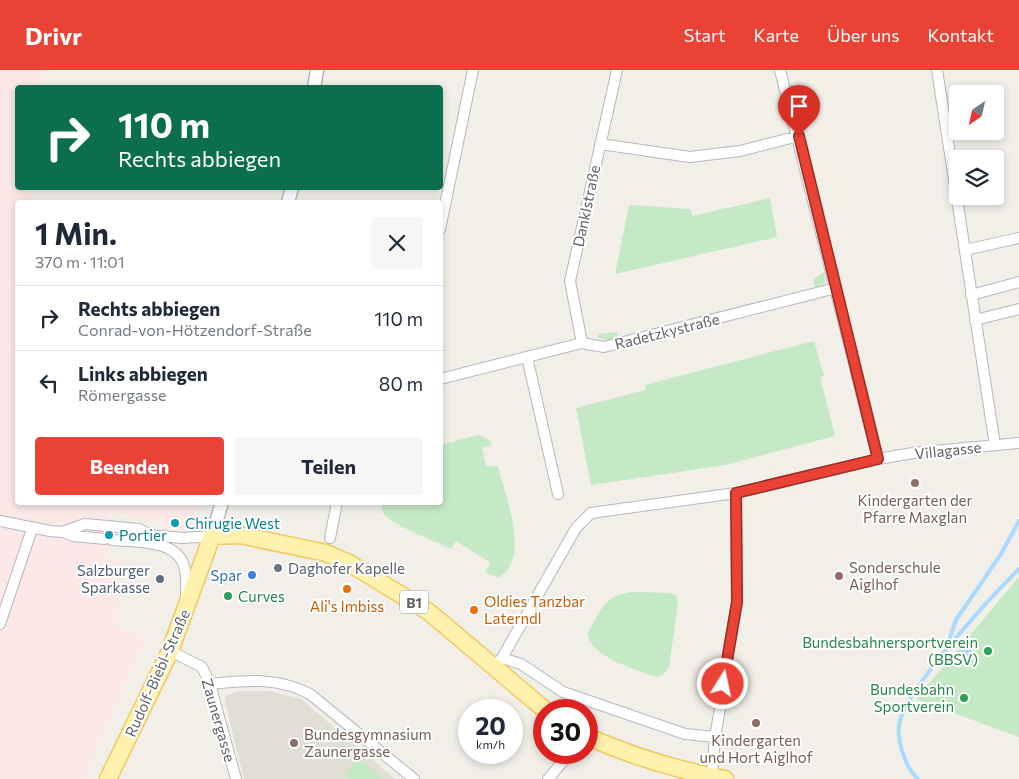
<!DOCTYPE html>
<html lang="de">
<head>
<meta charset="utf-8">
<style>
	:root { --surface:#fff; --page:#f6f6f7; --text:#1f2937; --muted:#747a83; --line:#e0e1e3; --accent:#ea4335 }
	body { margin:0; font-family:Commissioner,sans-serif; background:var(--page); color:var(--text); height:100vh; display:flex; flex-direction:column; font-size:19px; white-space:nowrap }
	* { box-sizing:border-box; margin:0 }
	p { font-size:16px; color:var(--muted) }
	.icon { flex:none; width:28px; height:28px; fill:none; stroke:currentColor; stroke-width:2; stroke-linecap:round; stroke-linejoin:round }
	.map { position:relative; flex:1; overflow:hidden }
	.panel { position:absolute; left:15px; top:130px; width:428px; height:305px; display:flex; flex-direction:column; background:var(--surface); border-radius:5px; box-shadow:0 2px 8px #0003 }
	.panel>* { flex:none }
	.top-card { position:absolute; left:15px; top:15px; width:428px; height:105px; border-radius:5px; box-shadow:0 2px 8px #0003; background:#0b6e4f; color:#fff; overflow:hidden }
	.needle { width:32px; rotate:214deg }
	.fabs { position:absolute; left:949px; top:15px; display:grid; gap:10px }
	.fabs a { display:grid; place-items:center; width:55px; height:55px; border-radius:5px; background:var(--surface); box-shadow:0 2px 8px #0003; font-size:25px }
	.speed { position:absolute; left:458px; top:629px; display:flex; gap:10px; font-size:25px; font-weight:700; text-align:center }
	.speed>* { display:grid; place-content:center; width:65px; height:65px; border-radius:50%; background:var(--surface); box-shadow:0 2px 8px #0003; line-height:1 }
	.speed small { font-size:12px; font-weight:400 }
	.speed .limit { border:8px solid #d22; background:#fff; color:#111 }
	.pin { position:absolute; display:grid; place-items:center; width:42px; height:42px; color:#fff; margin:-51px -21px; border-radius:50% 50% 50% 0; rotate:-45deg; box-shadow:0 0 5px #0007 }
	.pin .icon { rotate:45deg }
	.me { position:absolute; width:55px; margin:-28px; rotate:10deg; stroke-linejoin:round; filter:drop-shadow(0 0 4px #0008) }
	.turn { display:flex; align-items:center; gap:18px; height:105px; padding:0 20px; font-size:22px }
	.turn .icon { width:65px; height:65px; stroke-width:2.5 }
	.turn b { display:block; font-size:35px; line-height:42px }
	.round { display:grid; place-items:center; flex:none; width:52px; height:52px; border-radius:5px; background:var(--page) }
	.summary { display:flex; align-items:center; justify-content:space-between; height:85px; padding:0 20px }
	h1 { font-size:30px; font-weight:700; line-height:38px }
	.primary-button { display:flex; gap:10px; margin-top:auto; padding:10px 20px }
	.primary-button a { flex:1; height:58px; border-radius:5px; background:var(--accent); color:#fff; font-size:20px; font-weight:700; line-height:58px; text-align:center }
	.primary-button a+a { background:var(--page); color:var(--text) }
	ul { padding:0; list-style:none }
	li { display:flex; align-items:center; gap:15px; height:65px; padding:0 20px; border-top:1px solid var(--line) }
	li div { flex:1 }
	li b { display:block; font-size:19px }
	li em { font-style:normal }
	header { display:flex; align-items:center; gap:30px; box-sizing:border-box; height:70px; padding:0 25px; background:var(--accent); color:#fff }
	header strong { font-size:24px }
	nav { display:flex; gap:28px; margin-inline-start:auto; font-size:18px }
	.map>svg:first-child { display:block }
	.education { fill:#e1ded6 }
	.medical { fill:#fce8e6 }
	.green { fill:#c5e8c5 }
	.water { fill:#aadaff }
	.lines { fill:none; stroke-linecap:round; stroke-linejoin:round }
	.stream { stroke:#aadaff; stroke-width:4 }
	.minor-tunnel { stroke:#ccccc8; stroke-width:10; stroke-dasharray:10 5; stroke-linecap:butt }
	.minor-casing { stroke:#b5b8bc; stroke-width:12 }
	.tertiary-casing { stroke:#b5b8bc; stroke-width:15 }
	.primary-casing { stroke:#f2c960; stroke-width:19 }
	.minor { stroke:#fff; stroke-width:10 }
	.tertiary { stroke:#fff; stroke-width:12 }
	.primary { stroke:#fff2af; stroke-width:16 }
	.route-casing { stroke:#982c22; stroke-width:12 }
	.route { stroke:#ea4335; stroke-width:9 }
	.education-dot { fill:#8d6e63; stroke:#fff; stroke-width:2 }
	.culture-dot { fill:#0f9aa8; stroke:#fff; stroke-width:2 }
	.worship-dot { fill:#6b7280; stroke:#fff; stroke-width:2 }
	.shop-dot { fill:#3f7fe0; stroke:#fff; stroke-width:2 }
	.service-dot { fill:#5c6f8a; stroke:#fff; stroke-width:2 }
	.food-dot { fill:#e8710a; stroke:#fff; stroke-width:2 }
	.leisure-dot { fill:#2e9e5b; stroke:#fff; stroke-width:2 }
	.labels { text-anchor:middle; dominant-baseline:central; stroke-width:4; stroke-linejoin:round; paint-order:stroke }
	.shield { fill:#fff; stroke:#8f9295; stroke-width:1 }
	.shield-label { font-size:14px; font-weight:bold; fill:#5f6368 }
	.street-label { font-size:15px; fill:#5f6368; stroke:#fff }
	.education-label { font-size:15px; fill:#785e54; stroke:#fff }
	.culture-label { font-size:15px; fill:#0d838f; stroke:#fff; text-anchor:start }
	.worship-label { font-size:15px; fill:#5b616d; stroke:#fff; text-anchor:start }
	.service-label { font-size:15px; fill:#4e5e75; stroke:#fff; text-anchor:end }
	.shop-label { font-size:15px; fill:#366cbe; stroke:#fff; text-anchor:end }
	.leisure-label { font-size:15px; fill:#27864d; stroke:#fff; text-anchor:end }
	.food-label { font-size:15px; fill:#c56008; stroke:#fff; text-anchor:start }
</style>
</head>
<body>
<header>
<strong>Drivr</strong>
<nav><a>Start</a><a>Karte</a><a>Über uns</a><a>Kontakt</a></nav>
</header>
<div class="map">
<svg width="1019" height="709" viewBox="0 0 1019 709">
	<rect width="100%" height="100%" fill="#f1efe8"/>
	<!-- education -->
	<path class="education" d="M238 621H269L301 629 395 709H244L225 633 226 626Z"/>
	<!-- medical -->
	<path class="medical" d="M0 0H42L40 17 18 18V118H32L30 132H18V432L197 433 190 461 110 441 108 488 124 489 116 556 146 566 84 709H0Z"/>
	<!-- green -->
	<path class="green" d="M770 128 777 167 615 204 629 135 690 139 693 146Z
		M824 202 825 214 815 218 813 210Z
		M617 262 619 269 609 270 598 268 599 264Z
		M814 271 824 306 820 307 835 366 725 395 591 415 576 338 646 320 645 315Z
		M478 365 490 370 492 375 482 377 486 396H498C505 427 532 488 498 508L485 502 491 493 456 471 451 479C437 472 392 455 384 444 382 441 382 436 382 433L440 432V375Z
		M1019 507V667L916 629Z
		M635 522 670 523 676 525 678 533 669 597 664 604 657 607C638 601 587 585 588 563 603 538 604 524 635 522Z
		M359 687 383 709H349L344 704Z"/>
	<!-- water -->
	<path class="water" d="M963 576 972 579 967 596 957 592Z"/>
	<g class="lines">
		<!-- stream -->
		<path class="stream" d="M946 579 956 550 1001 484 1019 451
			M918 709C906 698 897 672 899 656 903 621 992 526 1019 499"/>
		<!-- minor-tunnel -->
		<path class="minor-tunnel" d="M105 462H112"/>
		<defs>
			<path id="minor" d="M780 0 878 389
				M937 0 995 375
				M600 74 690 87 740 81 799 66
				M440 159 473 0
				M965 180 1019 168
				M971 225 1019 212
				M975 250 1019 239
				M582 273 570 211 617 0
				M527 287 558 424
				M440 309 582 273 604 277 836 218
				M0 451 50 461 62 462 85 454 139 459 152 466
				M63 462 73 466 105 469
				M146 465 183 468 212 466
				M330 468 337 432
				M112 470C136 472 180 469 185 500 187 509 186 519 186 527
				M0 554 32 459
				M170 581 202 597 210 614 236 709
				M502 588 521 594 563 622 685 664 715 667
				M494 596 502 588 576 458 591 443 736 423 878 389 913 383 1019 373
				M210 614C246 610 278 607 310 624L414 709
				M723 614 737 532 736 423
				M712 707 715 667 721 633
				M548 709 571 682"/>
			<path id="tertiary" d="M314 18 317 0
				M288 132 292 118
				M212 466 222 432"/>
			<path id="primary" d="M586 666C631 686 677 700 725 709
				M108 709 170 581 212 466 240 465 326 483 349 493 429 542 545 640"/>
		</defs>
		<!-- minor casing -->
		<use href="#minor" class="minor-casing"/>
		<!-- tertiary casing -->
		<use href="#tertiary" class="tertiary-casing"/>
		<!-- primary casing -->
		<use href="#primary" class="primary-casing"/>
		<!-- minor -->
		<use href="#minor" class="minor"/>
		<!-- tertiary -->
		<use href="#tertiary" class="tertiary"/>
		<!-- primary -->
		<use href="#primary" class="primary"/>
	</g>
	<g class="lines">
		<defs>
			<path id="route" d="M723 614 737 532 736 423 878 389 799 66"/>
		</defs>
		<!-- route casing -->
		<use href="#route" class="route-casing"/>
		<!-- route -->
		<use href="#route" class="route"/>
	</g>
	<!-- markers -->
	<g class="education-dot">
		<circle cx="915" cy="413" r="5"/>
		<circle cx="839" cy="506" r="5"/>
		<circle cx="756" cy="653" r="5"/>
		<circle cx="294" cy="673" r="5"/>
	</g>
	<g class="culture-dot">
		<circle cx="175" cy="453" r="5"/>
		<circle cx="109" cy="465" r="5"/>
	</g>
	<circle class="worship-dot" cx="278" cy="498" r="5"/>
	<circle class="shop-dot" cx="252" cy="505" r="5"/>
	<circle class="service-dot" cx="160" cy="509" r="5"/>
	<g class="food-dot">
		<circle cx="347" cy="519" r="5"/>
		<circle cx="474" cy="540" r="5"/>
	</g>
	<g class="leisure-dot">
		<circle cx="228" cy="526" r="5"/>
		<circle cx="988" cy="581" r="5"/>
		<circle cx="964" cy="628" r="5"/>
	</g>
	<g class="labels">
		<!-- shield labels -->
		<rect class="shield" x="400" y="520.5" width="28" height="23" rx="4"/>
		<g class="shield-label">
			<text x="414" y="532">B1</text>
		</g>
		<!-- street labels -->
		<g class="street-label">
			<text transform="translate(586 136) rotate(-78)">Danklstraße</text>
			<text transform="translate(667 261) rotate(-14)">Radetzkystraße</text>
			<text transform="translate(948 380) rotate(-6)">Villagasse</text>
			<text transform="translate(157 603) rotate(-66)">Rudolf-Biebl-Straße</text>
			<text transform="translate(219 650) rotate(74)">Zaunergasse</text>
		</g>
		<!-- education labels -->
		<g class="education-label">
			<text x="915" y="430">Kindergarten der<tspan x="915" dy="17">Pfarre Maxglan</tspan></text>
			<text x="849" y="497" text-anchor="start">Sonderschule<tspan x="849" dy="17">Aiglhof</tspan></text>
			<text x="304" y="664" text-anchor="start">Bundesgymnasium<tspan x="304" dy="17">Zaunergasse</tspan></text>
			<text x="756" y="670">Kindergarten<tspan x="756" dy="17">und Hort Aiglhof</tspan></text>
		</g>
		<!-- culture labels -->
		<g class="culture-label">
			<text x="185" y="453">Chirugie West</text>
			<text x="119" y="465">Portier</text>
		</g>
		<!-- worship labels -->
		<g class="worship-label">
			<text x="288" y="498">Daghofer Kapelle</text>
		</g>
		<!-- service labels -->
		<g class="service-label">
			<text x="150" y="500">Salzburger<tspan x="150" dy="17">Sparkasse</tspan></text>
		</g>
		<!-- shop labels -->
		<g class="shop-label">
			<text x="242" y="505">Spar</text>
		</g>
		<!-- leisure labels -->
		<g class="leisure-label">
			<text x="238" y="526" text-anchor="start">Curves</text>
			<text x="978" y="572">Bundesbahnersportverein<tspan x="978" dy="17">(BBSV)</tspan></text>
			<text x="954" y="619">Bundesbahn<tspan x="954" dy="17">Sportverein</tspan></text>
		</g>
		<!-- food labels -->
		<g class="food-label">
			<text x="484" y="531">Oldies Tanzbar<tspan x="484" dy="17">Laterndl</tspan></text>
			<text x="347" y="536" text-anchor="middle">Ali's Imbiss</text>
		</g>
	</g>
</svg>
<div class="fabs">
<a><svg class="needle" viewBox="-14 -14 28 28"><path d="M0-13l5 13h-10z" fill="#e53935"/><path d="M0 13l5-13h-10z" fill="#747a83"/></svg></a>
<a><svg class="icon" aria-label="layers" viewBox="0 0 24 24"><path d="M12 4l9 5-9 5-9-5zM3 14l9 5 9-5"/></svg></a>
</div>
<div class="speed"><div>20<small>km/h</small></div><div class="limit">30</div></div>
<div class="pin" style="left:799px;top:66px;background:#d93025"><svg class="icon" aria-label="arrive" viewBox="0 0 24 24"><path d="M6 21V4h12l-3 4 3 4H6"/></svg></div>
<svg class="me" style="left:723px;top:614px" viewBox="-20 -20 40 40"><circle r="17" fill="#ea4335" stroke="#fff" stroke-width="3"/><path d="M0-11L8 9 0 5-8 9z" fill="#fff"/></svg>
<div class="top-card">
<div class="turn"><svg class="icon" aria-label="right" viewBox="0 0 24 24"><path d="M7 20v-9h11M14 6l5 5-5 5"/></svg><div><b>110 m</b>Rechts abbiegen</div></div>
</div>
<section class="panel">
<div class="summary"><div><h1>1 Min.</h1><p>370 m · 11:01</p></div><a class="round"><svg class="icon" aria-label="close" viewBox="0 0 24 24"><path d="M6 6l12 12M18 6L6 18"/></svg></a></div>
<ul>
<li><svg class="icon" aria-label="right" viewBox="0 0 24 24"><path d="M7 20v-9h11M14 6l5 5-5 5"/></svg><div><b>Rechts abbiegen</b><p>Conrad-von-Hötzendorf-Straße</p></div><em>110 m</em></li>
<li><svg class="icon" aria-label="left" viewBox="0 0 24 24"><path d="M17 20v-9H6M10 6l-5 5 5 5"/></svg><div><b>Links abbiegen</b><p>Römergasse</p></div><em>80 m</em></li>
</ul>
<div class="primary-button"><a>Beenden</a><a>Teilen</a></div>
</section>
</div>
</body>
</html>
